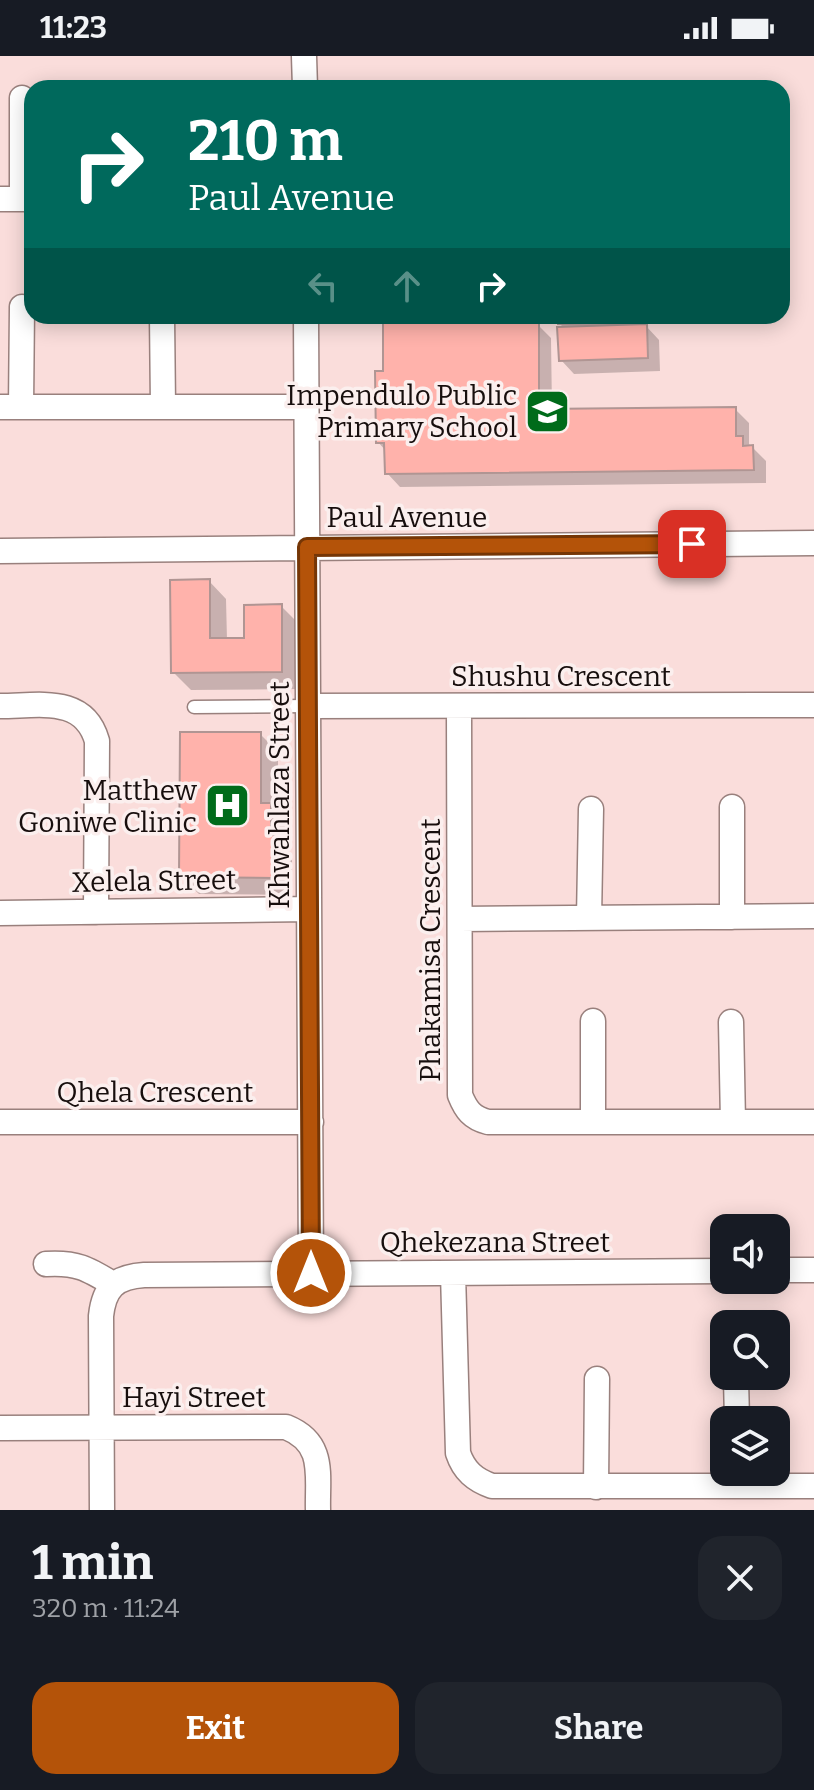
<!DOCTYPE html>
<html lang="en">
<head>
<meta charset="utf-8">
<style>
	:root { --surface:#171b24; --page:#20242c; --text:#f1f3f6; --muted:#9ea1a6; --accent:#b45309 }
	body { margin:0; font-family:Bitter,serif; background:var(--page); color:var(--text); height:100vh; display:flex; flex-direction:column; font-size:30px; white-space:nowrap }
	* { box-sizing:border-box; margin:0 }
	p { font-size:26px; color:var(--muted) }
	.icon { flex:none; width:44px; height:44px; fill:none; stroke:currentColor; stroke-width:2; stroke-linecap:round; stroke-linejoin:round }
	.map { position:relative; height:1454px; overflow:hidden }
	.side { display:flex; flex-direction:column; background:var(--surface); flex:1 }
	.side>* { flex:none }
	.hud { position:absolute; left:24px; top:24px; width:766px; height:244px; border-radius:24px; box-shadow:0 4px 20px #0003; background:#00695c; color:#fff; overflow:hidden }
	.fabs { position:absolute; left:710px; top:1158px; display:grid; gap:16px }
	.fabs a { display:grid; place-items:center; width:80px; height:80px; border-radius:16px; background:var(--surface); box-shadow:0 4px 20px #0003; font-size:40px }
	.pin { position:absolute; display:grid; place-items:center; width:68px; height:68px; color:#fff; margin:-34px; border-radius:16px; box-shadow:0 4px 12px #0006 }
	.me { position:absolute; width:88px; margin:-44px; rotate:0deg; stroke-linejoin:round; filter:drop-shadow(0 0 6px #0008) }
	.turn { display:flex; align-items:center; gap:28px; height:168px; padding:0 32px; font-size:36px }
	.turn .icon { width:104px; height:104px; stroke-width:2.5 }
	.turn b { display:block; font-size:56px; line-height:68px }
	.lanes { display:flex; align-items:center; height:76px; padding:0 32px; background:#0003; justify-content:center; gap:40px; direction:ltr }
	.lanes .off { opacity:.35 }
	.round { display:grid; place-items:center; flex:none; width:84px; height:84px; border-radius:24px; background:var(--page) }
	.headline { display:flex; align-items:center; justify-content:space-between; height:136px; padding:0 32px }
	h1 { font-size:48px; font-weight:700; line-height:60px }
	.primary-button { display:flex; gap:16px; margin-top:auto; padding:16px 32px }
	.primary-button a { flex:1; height:92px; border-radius:24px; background:var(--accent); color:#fff; font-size:32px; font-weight:700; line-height:92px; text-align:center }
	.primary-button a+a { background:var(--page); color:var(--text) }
	.status { display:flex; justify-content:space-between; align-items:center; height:56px; padding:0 40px; background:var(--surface); direction:ltr }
	.status svg { height:22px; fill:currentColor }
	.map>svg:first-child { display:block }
	.shadow { fill:#0003 }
	.building { fill:#ffb2ab; stroke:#b09593; stroke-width:2 }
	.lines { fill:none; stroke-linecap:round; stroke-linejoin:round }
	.lane-casing { stroke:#99807d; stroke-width:15 }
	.street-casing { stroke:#99807d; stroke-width:27 }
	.lane { stroke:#fff; stroke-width:12 }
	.street { stroke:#fff; stroke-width:24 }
	.route-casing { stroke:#753606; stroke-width:20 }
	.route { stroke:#b45309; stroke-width:14 }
	.labels { text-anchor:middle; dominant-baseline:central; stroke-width:7; stroke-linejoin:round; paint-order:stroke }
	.poi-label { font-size:28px; fill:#170e0d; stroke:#fbefee; text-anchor:end }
	.street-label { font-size:28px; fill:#170e0d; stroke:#fbefee }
</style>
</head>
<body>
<div class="status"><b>11:23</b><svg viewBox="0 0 49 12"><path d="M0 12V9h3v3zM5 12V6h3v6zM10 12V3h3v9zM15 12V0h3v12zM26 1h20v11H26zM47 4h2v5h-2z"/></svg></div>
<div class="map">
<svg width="814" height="1454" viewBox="0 0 814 1454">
	<rect width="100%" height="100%" fill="#fadddb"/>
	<!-- shadow -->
	<path class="shadow" d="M385 260H465V269H538L551 282 552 355 735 353 749 367V388L766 405V427L400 431 387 417 386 395 378 386 385 317Z
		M560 260H629V271L646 270 659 284 660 315 574 318 561 304 565 273 560 268Z
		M687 260H723V264L690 263Z
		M209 525 226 543 227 584H246L281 550 299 568V633L191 634 173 616Z
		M260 678 278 696V757L288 767V795L292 799V839L199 838 181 821Z"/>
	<!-- building -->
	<path class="building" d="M383 260H452V267H539V353L736 351V380H743V390L753 389 754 414 385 418 384 387H376L375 315H383Z
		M558 260H617V267L558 268Z
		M647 268 648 302 559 305 557 271Z
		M210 523V582H244V549L282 548V616L171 617 170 524Z
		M180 676H261V747H271V779H275V822L179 821Z"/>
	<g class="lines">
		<defs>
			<path id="lane" d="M194 651 308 650"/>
			<path id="street" d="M304 0 305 32
				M22 42V143
				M0 143H32
				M162 260 163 351
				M306 260 311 1217
				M0 351H306
				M21 351 22 251
				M0 495 814 487
				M0 650C39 650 84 639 97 685L96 856
				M308 650 814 649
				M459 650 460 1039C466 1054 472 1062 488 1066H814
				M0 857 309 853
				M732 861V751
				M589 862 591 753
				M460 863 814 860
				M731 966 733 1066
				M0 1066H311
				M593 1066V965
				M46 1208C77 1206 88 1213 113 1228
				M776 1214H814
				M453 1217 458 1397C464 1415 475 1424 492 1430H814
				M736 1323 737 1364
				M0 1372 286 1371C326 1387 317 1419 318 1454
				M596 1431 597 1323
				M102 1454 101 1260C104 1232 115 1221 144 1219L724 1215"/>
		</defs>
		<!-- lane casing -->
		<use href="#lane" class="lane-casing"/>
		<!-- street casing -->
		<use href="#street" class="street-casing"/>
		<!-- lane -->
		<use href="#lane" class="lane"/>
		<!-- street -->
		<use href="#street" class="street"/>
	</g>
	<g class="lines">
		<defs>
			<path id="route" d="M311 1217 307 491 692 488"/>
		</defs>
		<!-- route casing -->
		<use href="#route" class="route-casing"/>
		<!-- route -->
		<use href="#route" class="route"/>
	</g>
	<!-- icons -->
	<defs>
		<symbol id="school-square" viewBox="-11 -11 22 22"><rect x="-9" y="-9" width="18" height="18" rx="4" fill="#006b1a" stroke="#fbefee"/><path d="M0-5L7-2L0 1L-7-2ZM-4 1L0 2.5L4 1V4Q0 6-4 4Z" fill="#fff"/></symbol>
		<symbol id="hospital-square" viewBox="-11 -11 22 22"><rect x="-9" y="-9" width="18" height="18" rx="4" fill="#006b1a" stroke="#fbefee"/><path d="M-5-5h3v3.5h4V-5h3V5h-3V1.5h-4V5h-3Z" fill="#fff"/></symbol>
	</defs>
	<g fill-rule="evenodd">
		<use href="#school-square" x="522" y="330" width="51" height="51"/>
		<use href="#hospital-square" x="202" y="724" width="51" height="51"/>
	</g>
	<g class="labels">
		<!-- poi labels -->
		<g class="poi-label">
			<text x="517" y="339">Impendulo Public<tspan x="517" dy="32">Primary School</tspan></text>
			<text x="197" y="734">Matthew<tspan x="197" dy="32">Goniwe Clinic</tspan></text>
		</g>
		<!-- street labels -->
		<g class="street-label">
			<text x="407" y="461">Paul Avenue</text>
			<text x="561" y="620">Shushu Crescent</text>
			<text transform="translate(279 739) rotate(-90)">Khwahlaza Street</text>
			<text transform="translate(154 825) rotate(-1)">Xelela Street</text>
			<text transform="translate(430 894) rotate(-90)">Phakamisa Crescent</text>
			<text x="155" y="1036">Qhela Crescent</text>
			<text x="495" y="1186">Qhekezana Street</text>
			<text x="194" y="1341">Hayi Street</text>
		</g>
	</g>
</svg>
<div class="fabs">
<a><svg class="icon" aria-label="sound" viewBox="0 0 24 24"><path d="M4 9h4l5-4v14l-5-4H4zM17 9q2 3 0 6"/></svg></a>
<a><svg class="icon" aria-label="search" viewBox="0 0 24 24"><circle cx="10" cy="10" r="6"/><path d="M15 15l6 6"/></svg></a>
<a><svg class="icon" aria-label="layers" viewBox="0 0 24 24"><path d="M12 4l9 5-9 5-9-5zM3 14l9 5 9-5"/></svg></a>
</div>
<div class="pin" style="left:692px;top:488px;background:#d93025"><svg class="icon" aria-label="arrive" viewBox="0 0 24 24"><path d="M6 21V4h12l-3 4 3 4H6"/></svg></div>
<svg class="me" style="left:311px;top:1217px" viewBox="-20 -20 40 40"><circle r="17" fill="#b45309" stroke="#fff" stroke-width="3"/><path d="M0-11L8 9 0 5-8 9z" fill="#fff"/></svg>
<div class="hud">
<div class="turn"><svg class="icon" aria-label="right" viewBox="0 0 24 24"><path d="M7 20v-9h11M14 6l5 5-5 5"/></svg><div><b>210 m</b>Paul Avenue</div></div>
<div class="lanes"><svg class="icon off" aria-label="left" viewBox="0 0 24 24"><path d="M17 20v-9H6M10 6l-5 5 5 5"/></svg><svg class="icon off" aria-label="ahead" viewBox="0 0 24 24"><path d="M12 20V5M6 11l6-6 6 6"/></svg><svg class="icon" aria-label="right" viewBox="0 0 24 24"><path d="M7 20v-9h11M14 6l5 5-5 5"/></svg></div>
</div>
</div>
<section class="side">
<div class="headline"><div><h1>1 min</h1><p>320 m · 11:24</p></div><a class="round"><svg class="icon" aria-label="close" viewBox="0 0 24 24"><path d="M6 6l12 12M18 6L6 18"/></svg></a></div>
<div class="primary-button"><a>Exit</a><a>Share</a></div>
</section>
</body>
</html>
